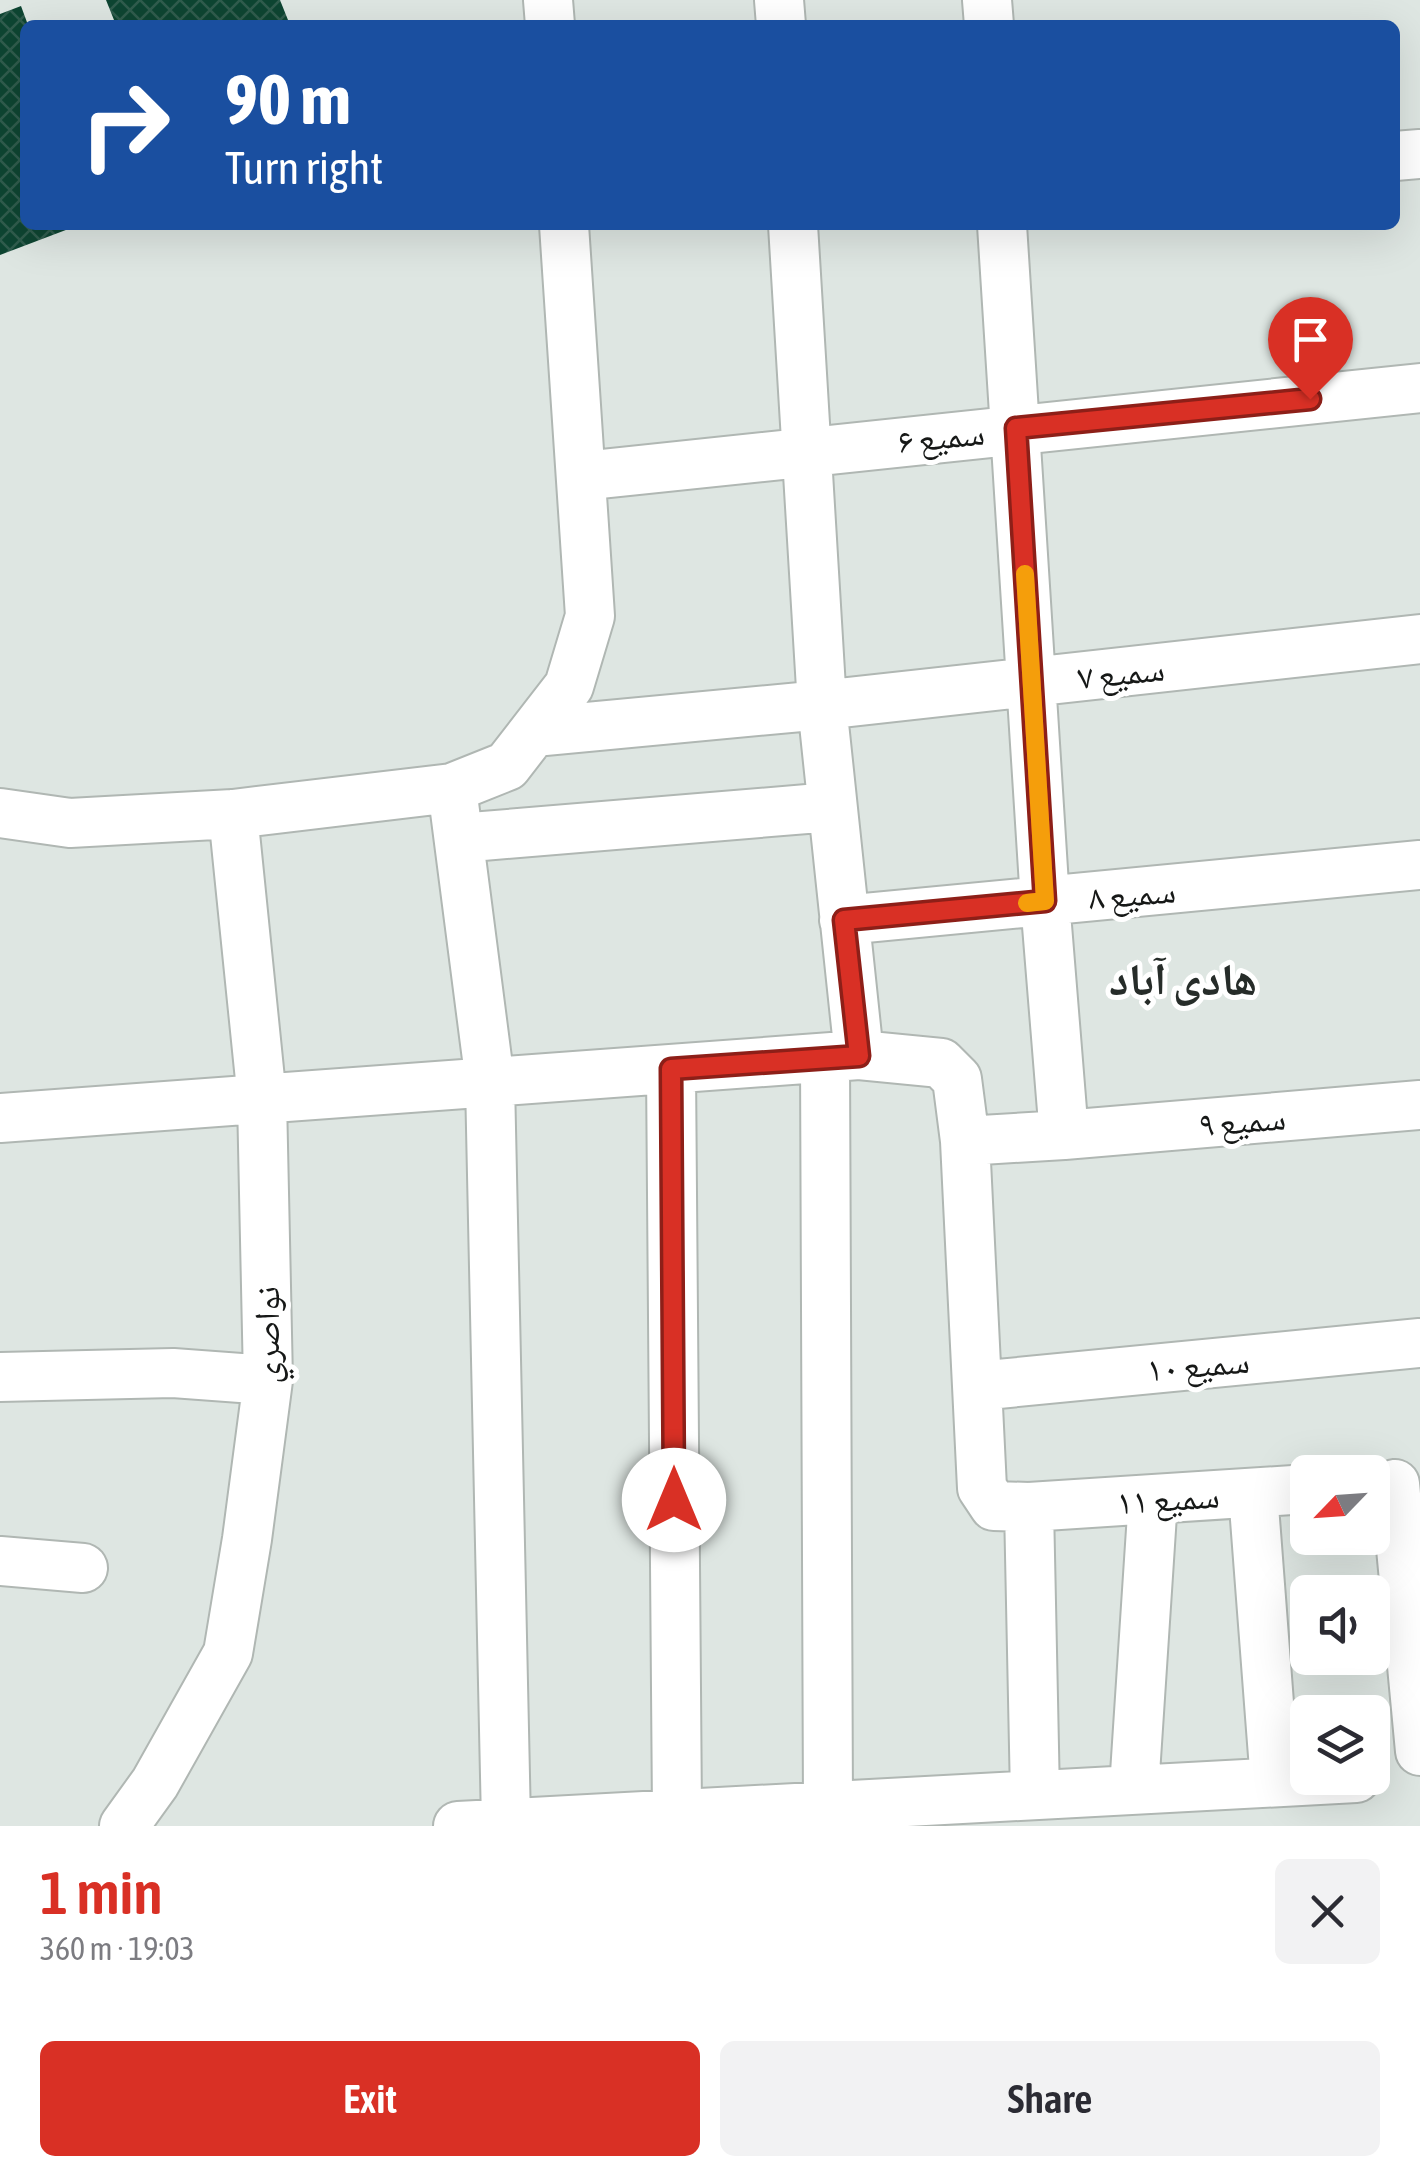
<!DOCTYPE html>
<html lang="en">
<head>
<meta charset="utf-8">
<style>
	:root { --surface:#fff; --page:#f2f2f3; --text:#2b2b33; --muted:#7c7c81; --accent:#d93025 }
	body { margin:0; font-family:"Asap Condensed","Noto Naskh Arabic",sans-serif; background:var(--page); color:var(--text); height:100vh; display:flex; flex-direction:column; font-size:38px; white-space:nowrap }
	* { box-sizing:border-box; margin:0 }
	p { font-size:32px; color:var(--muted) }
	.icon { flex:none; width:55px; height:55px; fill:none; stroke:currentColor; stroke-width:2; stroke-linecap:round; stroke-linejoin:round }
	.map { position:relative; height:1826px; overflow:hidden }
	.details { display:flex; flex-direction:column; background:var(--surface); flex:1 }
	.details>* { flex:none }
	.banner { position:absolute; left:20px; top:20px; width:1380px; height:210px; border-radius:15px; box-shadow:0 10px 40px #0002; background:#1a4fa0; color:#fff; overflow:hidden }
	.needle { width:65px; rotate:245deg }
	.fabs { position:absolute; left:1290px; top:1455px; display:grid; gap:20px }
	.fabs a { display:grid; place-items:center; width:100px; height:100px; border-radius:15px; background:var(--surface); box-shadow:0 10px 40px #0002; font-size:50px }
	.pin { position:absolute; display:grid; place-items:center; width:85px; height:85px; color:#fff; margin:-102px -42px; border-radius:50% 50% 50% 0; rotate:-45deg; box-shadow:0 0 10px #0007 }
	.pin .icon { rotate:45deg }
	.me { position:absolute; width:110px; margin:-55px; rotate:0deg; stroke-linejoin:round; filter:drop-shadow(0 0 8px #0008) }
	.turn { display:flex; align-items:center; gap:35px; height:210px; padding:0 40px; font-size:45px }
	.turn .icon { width:130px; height:130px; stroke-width:2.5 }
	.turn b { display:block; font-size:70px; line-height:85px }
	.round { display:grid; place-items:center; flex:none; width:105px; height:105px; border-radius:15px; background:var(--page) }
	.headline { display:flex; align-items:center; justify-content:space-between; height:170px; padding:0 40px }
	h1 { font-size:60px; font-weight:600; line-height:75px; color:var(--accent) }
	.action { display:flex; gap:20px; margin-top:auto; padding:20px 40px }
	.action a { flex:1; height:115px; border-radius:15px; background:var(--accent); color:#fff; font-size:40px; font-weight:600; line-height:115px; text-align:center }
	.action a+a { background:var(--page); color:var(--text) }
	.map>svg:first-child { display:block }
	.building { fill:url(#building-cross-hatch) }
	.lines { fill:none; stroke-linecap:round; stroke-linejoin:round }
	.minor-casing { stroke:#b0b7b3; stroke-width:52 }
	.minor { stroke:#fff; stroke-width:48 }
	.route-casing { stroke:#8d1f18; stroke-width:25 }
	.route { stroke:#d93025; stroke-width:18 }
	.slow { stroke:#f59e0b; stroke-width:18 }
	.labels { text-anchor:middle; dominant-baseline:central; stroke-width:10; stroke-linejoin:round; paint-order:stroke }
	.street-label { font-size:35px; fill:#161817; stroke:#fff }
	.district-label { font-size:45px; font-weight:bold; fill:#262c29; stroke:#fff }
</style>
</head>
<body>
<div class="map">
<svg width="1420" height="1826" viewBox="0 0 1420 1826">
	<defs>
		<pattern id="building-cross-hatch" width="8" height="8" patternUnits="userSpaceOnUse" patternTransform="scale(2.5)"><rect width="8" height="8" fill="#0e4532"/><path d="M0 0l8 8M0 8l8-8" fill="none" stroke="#305c4d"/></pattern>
	</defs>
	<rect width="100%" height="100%" fill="#dee6e2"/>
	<!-- building -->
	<path class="building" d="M106 0H280L290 25H116Z
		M21 6 28 25H25V225H79L0 255V14Z"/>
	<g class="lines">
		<defs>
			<path id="minor" d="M548 0 550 25
				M779 0 781 25
				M987 0 989 25
				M1395 156 1420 154
				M1002 225 1045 901 1064 1135 965 1141 982 1488 994 1506 1029 1507 1308 1489
				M582 476 1420 388
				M534 732 822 705 1420 639
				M452 788 490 1082 506 1822
				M0 813 70 823 233 814 452 788 507 766 569 686 590 616 564 225
				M459 838 831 807
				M844 920 1420 865
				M859 1055 941 1063 957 1079 965 1141
				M825 1058 828 1806
				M671 1069 677 1813
				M0 1118 859 1055 822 705 793 225
				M1064 1135 1420 1105
				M0 1377 173 1373 268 1380
				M977 1386 1420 1343
				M1395 1484 1420 1751
				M1253 1493 1275 1782
				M1029 1507 1035 1795
				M0 1561 83 1568
				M1134 1789 1153 1499
				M124 1826 155 1783 228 1653 247 1539 268 1380 262 1099 233 814
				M458 1826 1356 1778"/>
		</defs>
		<!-- minor casing -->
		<use href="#minor" class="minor-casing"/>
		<!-- minor -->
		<use href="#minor" class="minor"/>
	</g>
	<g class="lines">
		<defs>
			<path id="route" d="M674 1500 671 1069 859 1056 844 920 1045 901 1016 428 1310 399"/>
		</defs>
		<!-- route casing -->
		<use href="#route" class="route-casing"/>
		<!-- route -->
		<use href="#route" class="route"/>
		<!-- slow -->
		<path class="slow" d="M1025 574 1045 901 1027 903"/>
	</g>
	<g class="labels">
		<!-- street labels -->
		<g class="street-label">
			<text transform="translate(941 436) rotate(-6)">سمیع ۶</text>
			<text transform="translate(1121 672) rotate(-6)">سمیع ۷</text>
			<text transform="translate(1132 893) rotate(-5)">سمیع ۸</text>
			<text transform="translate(1242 1120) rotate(-5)">سمیع ۹</text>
			<text transform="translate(266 1335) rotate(-90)">نواصري</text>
			<text transform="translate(1198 1364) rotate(-5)">سمیع ۱۰</text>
			<text transform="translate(1168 1498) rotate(-4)">سمیع ۱۱</text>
		</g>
		<!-- district labels -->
		<g class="district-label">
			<text x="1183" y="979">هادی آباد</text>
		</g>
	</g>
</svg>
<div class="fabs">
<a><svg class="needle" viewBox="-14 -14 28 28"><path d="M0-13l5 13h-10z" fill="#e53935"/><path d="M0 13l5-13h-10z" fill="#7c7c81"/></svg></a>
<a><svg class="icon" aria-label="sound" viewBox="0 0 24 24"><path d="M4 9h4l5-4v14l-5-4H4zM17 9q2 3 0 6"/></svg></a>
<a><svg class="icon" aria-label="layers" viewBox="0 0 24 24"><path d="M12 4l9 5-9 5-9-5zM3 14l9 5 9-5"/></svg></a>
</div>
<div class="pin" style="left:1310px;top:399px;background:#d93025"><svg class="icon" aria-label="arrive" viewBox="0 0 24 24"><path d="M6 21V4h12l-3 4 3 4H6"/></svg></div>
<svg class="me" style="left:674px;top:1500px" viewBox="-20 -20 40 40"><circle r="19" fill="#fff"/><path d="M0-13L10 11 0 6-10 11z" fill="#d93025"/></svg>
<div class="banner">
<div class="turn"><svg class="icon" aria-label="right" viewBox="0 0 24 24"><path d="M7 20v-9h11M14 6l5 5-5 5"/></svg><div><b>90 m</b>Turn right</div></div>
</div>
</div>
<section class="details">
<div class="headline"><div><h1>1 min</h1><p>360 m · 19:03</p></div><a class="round"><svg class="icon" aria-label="close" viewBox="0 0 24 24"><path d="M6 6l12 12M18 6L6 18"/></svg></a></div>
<div class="action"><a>Exit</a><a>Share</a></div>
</section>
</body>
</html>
